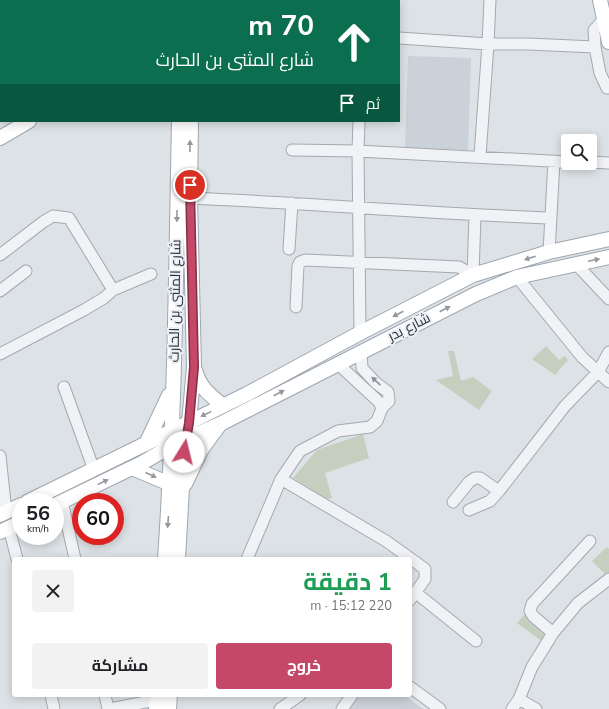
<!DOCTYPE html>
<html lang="ar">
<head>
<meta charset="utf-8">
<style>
	:root { --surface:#fff; --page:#f2f2f2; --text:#202124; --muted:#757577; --accent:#c54869 }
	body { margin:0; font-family:"Nunito Sans",Cairo,sans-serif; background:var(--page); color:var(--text); direction:rtl; height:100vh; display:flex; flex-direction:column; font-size:15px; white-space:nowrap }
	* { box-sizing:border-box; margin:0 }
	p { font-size:13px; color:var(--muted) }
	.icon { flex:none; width:22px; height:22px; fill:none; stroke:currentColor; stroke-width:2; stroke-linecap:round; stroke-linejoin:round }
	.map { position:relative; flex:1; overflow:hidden; direction:ltr }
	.details { position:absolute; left:12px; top:557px; width:400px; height:140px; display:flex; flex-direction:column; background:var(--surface); border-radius:4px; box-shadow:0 2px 10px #0003; direction:rtl }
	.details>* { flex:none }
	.top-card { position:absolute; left:0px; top:0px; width:400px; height:122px; box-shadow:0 2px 10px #0003; direction:rtl; background:#0b6e4f; color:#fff; overflow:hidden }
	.tools { position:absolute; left:561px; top:134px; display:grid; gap:8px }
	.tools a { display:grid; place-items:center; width:36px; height:36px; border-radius:4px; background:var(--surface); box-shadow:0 2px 10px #0003; font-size:20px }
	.speed { position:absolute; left:12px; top:493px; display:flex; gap:8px; font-size:20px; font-weight:700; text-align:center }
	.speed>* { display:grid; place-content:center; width:52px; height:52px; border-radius:50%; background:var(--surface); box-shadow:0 2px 10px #0003; line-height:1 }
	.speed small { font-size:10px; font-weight:400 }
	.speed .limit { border:6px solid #d22; background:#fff; color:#111 }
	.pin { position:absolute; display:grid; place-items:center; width:34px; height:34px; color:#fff; margin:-17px; border:2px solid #fff; border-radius:50%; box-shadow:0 1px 4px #0007 }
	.me { position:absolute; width:44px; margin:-22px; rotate:9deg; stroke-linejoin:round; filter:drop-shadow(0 0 3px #0008) }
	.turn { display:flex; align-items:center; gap:14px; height:84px; padding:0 20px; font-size:18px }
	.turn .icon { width:52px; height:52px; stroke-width:2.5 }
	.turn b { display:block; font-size:28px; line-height:34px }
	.then { display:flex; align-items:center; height:38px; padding:0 20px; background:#0003; gap:8px; font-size:15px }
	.round { display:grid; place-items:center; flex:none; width:42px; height:42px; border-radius:4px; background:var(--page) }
	.head { display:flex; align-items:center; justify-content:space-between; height:68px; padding:0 20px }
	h1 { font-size:24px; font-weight:700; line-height:30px; color:#1e9e55 }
	.primary-button { display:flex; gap:8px; margin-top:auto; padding:8px 20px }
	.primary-button a { flex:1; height:46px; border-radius:4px; background:var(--accent); color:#fff; font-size:16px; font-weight:700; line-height:46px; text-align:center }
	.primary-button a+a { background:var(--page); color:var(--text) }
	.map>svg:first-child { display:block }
	.built { fill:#cbd1d8 }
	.green { fill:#c5cfbf }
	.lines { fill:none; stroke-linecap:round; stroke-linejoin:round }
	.minor-casing { stroke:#a3a9b0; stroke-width:13 }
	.major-casing { stroke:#9da7b1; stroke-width:16 }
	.minor { stroke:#f0f2f5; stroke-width:11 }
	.major { stroke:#fff; stroke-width:14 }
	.oneway { fill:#94989e }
	.oneway2 { fill:#8c9298 }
	.route-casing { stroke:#802f44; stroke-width:10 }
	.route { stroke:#c54869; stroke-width:7 }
	.labels { text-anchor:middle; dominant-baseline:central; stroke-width:4; stroke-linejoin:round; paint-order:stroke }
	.street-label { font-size:14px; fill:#28313c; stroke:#ecf0f4 }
</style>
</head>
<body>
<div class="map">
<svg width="609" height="709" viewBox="0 0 609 709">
	<rect width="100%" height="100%" fill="#dde2e6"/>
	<!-- built -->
	<path class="built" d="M408 56 471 58 468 150 405 148Z
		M360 695H404L423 709H349Z"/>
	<!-- green -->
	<path class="green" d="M546 346 559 360 565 356 568 360 555 375 532 359Z
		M448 351H454L461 381 473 377 492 391 479 410 436 380 453 376Z
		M363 434 369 458 325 473 332 498 327 499 293 478 317 450Z
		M607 547 609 549V575L607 576 592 561Z
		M527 612 552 631 543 642 517 623Z"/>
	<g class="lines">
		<defs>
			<path id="minor" d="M490 0 488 44H528L595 47 594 30 604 19
				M363 1V0
				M399 38 488 44 480 156
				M595 47 600 73 607 88H609
				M292 150 358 151 359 121
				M590 162 609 163
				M190 198C310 203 431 214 551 218
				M289 249 292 203
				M549 252 554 161
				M0 255 43 222 53 216 69 218 113 290 104 298 84 310 0 354
				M576 264 609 299
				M517 277 582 357 609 382
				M113 290 151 274
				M0 291 26 271
				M296 307 298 266 300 262 305 260 459 267 473 275 475 216
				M360 333 358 151 568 162
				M361 352 362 368 376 383 388 392 389 401 382 408 377 421 370 427 338 431 300 451 281 479 386 541 425 569V579L410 600
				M338 364 379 402 382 408
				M64 387 94 470
				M0 456 6 512
				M62 501 75 559
				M453 502 469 482 475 478H480L499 491
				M469 510 490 501 499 491 565 406 598 372 609 352
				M9 528 17 559
				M247 559 281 479
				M415 592 476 641
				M553 633 533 616 530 611 532 604 590 541
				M410 687 440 709
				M51 695 54 709
				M105 695 108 709
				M519 699 536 709
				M110 709 156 700
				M280 709 300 695
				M342 709 352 695
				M512 709 519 699 532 667 553 633 578 603 609 579"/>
			<path id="major" d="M600 0 609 42
				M181 1V0
				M194 1V0
				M0 138 29 121
				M195 370C200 388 209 394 223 406
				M146 444 169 395
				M132 468 170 484
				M185 484 201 450 220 424
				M27 502 247 394 360 333 473 275 549 252 609 239
				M55 505 142 463 171 446 220 424 476 294 517 277 609 257
				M0 515 21 505
				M0 532 21 522
				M165 559C175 413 176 267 179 121
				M178 559 184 452 189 423 194 367 190 198 191 121
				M156 709 157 695
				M169 709 170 695"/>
		</defs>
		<!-- minor casing -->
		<use href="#minor" class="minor-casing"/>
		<!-- major casing -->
		<use href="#major" class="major-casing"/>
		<!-- minor -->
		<use href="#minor" class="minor"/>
		<!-- major -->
		<use href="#major" class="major"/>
	</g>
	<!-- one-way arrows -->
	<defs><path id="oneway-solid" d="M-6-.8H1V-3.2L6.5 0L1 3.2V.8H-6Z"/></defs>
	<g class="oneway">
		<use href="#oneway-solid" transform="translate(190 146) rotate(-89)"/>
		<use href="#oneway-solid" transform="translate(177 216) rotate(91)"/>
		<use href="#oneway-solid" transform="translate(530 258) rotate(163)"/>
		<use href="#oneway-solid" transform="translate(594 260) rotate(-12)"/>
		<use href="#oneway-solid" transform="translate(445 309) rotate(-27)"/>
		<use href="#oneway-solid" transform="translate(398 314) rotate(153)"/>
		<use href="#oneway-solid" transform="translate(279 393) rotate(-27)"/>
		<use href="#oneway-solid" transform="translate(206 414) rotate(154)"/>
		<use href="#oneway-solid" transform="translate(151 475) rotate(24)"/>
		<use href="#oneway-solid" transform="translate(103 482) rotate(-26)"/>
		<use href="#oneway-solid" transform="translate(168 522) rotate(94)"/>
	</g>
	<use class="oneway2" href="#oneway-solid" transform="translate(376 381) rotate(-137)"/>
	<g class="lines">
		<defs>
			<path id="route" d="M184 452 189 423 194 367 190 185"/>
		</defs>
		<!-- route casing -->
		<use href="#route" class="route-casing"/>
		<!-- route -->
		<use href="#route" class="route"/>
	</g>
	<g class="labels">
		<!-- street labels -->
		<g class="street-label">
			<text transform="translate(175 301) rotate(-89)">شارع المثنى بن الحارث</text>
			<text transform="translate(409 327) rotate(-27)">شارع بدر</text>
		</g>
	</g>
</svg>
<div class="tools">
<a><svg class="icon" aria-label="search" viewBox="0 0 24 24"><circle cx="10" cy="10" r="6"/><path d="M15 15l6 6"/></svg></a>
</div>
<div class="speed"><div>56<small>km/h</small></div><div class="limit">60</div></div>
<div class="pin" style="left:190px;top:185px;background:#d93025"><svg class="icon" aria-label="arrive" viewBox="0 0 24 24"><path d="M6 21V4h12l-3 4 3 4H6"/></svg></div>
<svg class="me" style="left:184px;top:452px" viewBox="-20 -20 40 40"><circle r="19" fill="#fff"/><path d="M0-13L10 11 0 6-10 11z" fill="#c54869"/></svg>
<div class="top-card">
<div class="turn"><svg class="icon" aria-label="ahead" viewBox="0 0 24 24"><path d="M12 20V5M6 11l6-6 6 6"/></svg><div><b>70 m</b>شارع المثنى بن الحارث</div></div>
<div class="then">ثم<svg class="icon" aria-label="arrive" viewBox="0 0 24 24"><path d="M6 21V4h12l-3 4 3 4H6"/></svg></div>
</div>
<section class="details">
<div class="head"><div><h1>1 دقيقة</h1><p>220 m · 15:12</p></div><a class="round"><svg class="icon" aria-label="close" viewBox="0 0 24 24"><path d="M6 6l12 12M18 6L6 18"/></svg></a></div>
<div class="primary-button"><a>خروج</a><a>مشاركة</a></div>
</section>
</div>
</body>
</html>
